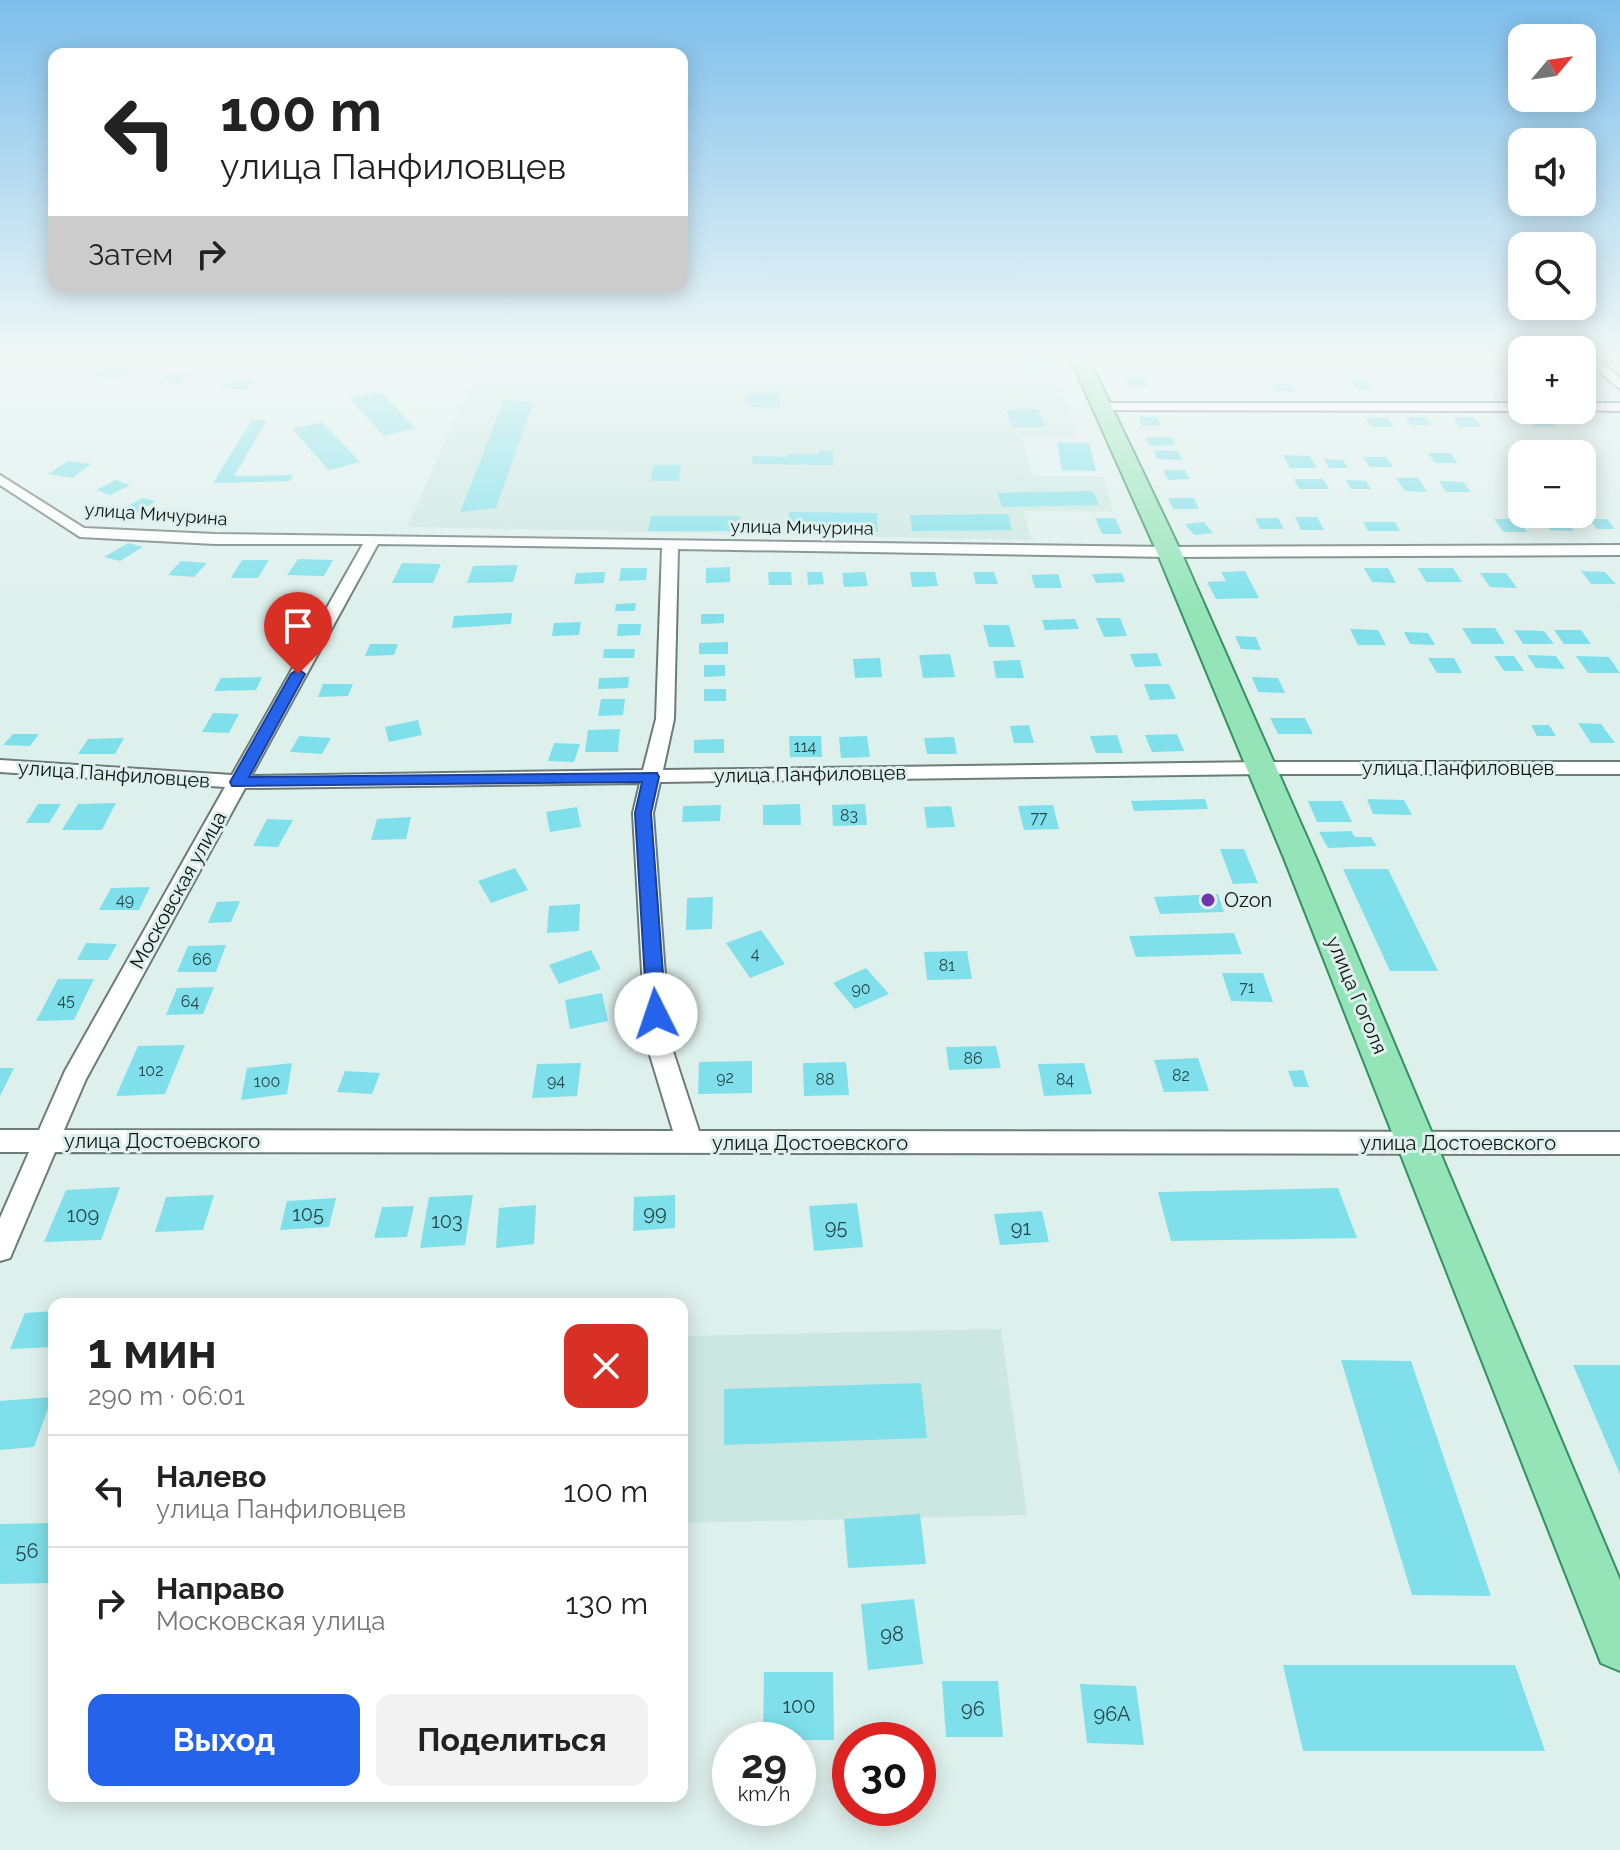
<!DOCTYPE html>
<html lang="ru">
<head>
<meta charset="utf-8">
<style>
	:root { --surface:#fff; --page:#f2f2f2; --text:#222; --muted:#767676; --line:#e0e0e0; --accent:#2563eb }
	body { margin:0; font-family:Raleway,sans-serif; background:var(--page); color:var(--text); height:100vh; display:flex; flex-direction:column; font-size:30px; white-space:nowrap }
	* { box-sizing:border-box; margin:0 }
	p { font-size:26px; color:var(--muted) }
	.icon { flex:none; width:44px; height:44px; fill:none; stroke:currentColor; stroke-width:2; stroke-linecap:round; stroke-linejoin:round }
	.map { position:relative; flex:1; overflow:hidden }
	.drawer { position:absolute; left:48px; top:1298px; width:640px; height:504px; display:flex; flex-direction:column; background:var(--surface); border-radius:16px; box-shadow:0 4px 20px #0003 }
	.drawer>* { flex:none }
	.guide { position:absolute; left:48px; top:48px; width:640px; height:244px; border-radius:16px; box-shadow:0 4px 20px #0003; background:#fff; color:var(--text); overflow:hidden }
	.needle { width:52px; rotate:61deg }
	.controls { position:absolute; left:1508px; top:24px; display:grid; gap:16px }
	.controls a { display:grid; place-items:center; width:88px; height:88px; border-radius:16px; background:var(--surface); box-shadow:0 4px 20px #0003; font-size:40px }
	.speed { position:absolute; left:712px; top:1722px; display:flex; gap:16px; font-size:40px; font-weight:700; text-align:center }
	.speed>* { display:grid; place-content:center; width:104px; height:104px; border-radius:50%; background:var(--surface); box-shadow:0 4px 20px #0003; line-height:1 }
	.speed small { font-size:20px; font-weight:400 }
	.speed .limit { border:12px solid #d22; background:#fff; color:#111 }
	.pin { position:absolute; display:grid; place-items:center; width:68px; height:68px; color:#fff; margin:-82px -34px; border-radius:50% 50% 50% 0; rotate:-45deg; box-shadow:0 0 8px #0007 }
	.pin .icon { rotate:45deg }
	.me { position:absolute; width:88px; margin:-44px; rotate:356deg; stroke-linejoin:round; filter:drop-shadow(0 0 6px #0008) }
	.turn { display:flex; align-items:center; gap:28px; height:168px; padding:0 40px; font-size:36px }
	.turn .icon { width:104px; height:104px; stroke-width:2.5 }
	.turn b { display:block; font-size:56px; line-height:68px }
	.then { display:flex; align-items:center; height:76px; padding:0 40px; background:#0003; gap:16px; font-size:30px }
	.round { display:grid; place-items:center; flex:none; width:84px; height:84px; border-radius:16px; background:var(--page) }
	.headline { display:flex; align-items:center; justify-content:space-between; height:136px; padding:0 40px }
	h1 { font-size:48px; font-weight:700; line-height:60px }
	.primary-button { display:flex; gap:16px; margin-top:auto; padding:16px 40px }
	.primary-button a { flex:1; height:92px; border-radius:16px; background:var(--accent); color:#fff; font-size:32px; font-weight:700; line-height:92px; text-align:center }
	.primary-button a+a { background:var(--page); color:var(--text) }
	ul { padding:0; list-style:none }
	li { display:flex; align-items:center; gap:24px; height:112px; padding:0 40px; border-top:2px solid var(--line) }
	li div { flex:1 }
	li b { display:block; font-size:30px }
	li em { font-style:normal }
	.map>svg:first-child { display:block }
	.built { fill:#cce7e1 }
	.green { fill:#c3e5a6 }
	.building { fill:#7fe0eb }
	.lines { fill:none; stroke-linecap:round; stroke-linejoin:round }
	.street-casing { stroke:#6c7c79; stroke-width:4 }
	.primary-casing { stroke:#369060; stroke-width:4 }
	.street { fill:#fff; fill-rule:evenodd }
	.primary { fill:#94e4b8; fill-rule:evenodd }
	.route { fill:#2563eb; stroke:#184099; stroke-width:2 }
	.poi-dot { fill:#7235ab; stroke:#def0ec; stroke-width:3 }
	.labels { text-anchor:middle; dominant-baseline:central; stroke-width:6; stroke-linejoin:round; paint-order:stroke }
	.number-label { font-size:16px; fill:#2a4849 }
	.far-street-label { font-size:18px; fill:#0e1513; stroke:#def0ec }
	.street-label { font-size:20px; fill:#0e1513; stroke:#def0ec }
	.poi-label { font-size:20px; fill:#0e1513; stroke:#def0ec; text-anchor:start }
	.near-number-label { font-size:20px; fill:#2a4849 }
</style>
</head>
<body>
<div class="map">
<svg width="1620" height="1850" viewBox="0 0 1620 1850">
	<rect width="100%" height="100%" fill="#def0ec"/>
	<!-- built -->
	<path class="built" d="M461 353H1050L1077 437 1022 438 1033 477H1103L1113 512 1023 511 1032 540 407 527 482 359Z
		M1001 1329 1027 1515 682 1523V1336Z"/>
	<!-- green -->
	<path class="green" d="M301 353H454L314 366Z"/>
	<!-- building -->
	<path class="building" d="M1018 353H1046L1052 371H1024Z
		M108 366 135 369 118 379 91 377Z
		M169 373 192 375 180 384 156 382Z
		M1126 376 1145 377 1149 386H1129Z
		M233 379 257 381 245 390 221 388Z
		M1351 379 1366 380 1374 390H1358Z
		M1271 383H1291L1296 392 1276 391Z
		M380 391 415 428 384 436 349 398Z
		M750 393H780V407H750V403H745V396H750Z
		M504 400 533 403 496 508 460 512Z
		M1038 409 1045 427H1013L1006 410Z
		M1139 417H1158L1161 426H1142Z
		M1405 417H1425L1431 425H1411Z
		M1453 417H1473L1481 427H1460Z
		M1366 418H1387L1394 427H1372Z
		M1527 418H1549L1557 427H1535Z
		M252 420H267L234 476 293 475 290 481 213 483Z
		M322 422 360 462 329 470 292 429Z
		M1145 437H1172L1176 445 1149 446Z
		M1057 442 1089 443 1096 471 1062 470Z
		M819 450 833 451V465L752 464 753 456 788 457V454H819Z
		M1154 450 1178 451 1182 460 1157 459Z
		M1428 453H1450L1458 463H1435Z
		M1283 455 1310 456 1317 468H1290Z
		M1363 457H1386L1393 467H1370Z
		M1324 459 1343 460 1348 468H1329Z
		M68 461 91 464 72 478 48 474Z
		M653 465H681L679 481H651Z
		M1163 470H1185L1190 479 1168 480Z
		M1396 478H1418L1427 492 1405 491Z
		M1294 479H1323L1329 489H1299Z
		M116 480 130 485 110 495 96 490Z
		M1346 480 1366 481 1371 489H1351Z
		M1439 481 1463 482 1471 492H1446Z
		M1093 491 1099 505 1002 507 997 493Z
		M142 498 156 501 136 514 121 510Z
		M1168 498H1194L1199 509H1173Z
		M789 512 877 513 878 532 788 530Z
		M1008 514 1012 530 912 531 910 515Z
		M651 516H740L739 531H648Z
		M1295 517H1317L1324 530H1301Z
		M1095 518H1115L1122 534H1102Z
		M1255 518H1278L1284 529H1260Z
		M1494 519H1517L1527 532H1504Z
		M1541 519H1565L1574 531 1550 530Z
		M1589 519H1607L1615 529H1597Z
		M1204 522 1213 533 1194 535 1185 524Z
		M1363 522H1395L1400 531H1368Z
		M128 543 143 547 120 561 104 557Z
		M298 559 333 560 324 576 287 575Z
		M242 560H269L258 578H231Z
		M181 561 207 563 194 577 168 575Z
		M402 563 441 564 433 583H392Z
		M518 565 513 582 467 583 473 566Z
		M730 567V582L706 583V568Z
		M621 568H647L646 580 619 581Z
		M1364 568H1388L1396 583 1372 582Z
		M1418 568H1453L1462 582H1426Z
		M1245 571 1259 598 1216 599 1207 582 1226 581 1221 572Z
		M1581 571 1605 572 1616 584H1591Z
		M605 572 604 583 574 584 576 573Z
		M768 572H791L792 585H769Z
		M807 572H822L824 584 808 585Z
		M865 572 868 586 844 587 842 573Z
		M910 572H935L938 586 912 587Z
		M973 572H994L998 584H976Z
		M1122 573 1125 582 1096 583 1092 574Z
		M1480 573H1506L1517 588 1490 587Z
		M1058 574 1062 588H1035L1031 575Z
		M636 603 635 611H615L616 604Z
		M312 607 307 618 277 619 282 608Z
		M512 613 511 624 452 628 454 616Z
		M701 614H724V623L701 624Z
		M1096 618H1120L1127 636 1104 637Z
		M1075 619 1079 629 1045 630 1042 620Z
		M581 622 579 635 552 636 554 623Z
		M618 624H641L640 635 617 636Z
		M983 625H1009L1015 647H989Z
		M1462 628H1495L1505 644H1472Z
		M1350 629 1378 630 1386 645H1358Z
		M1514 630 1544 631 1554 644H1523Z
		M1554 630H1581L1591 644H1564Z
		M1404 632 1428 633 1435 645 1410 644Z
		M1235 636 1256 637 1261 650 1241 649Z
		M728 642V654H699V643Z
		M370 644H398L394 655 365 656Z
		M604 649H635L634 658H603Z
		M1157 653 1162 666 1135 667 1130 654Z
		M950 654 955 677 923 678 919 655Z
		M1527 655 1556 656 1565 669 1536 668Z
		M1494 656H1514L1524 671H1504Z
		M1576 656 1609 657 1620 673H1588Z
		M880 658 882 677 855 678 853 659Z
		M1428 658H1454L1462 673H1437Z
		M1020 660 1024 678H996L993 661Z
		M704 665H725V676L704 677Z
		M262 677 256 690 214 691 221 678Z
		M629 677 628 688 598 689 599 678Z
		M1252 677 1278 678 1285 693 1258 692Z
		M323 684H353L348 696 318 697Z
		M1144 684H1169L1176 699 1150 700Z
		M704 689H726V701H704Z
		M601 699H625L623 715 598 716Z
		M213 713 239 714 229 733 202 732Z
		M1270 718H1305L1313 734H1278Z
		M418 720 422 735 389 742 385 727Z
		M1578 723 1601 724 1615 743H1591Z
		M1029 725 1034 743H1014L1010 726Z
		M1531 725H1549L1556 736H1537Z
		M620 729 618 752H585L588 730Z
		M13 734H39L30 746 3 745Z
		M1177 734 1184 751 1152 752 1145 735Z
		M1117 735 1123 753H1096L1090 736Z
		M299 736 331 738 322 754 290 752Z
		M789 736H821L822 757H790Z
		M867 736 870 757 841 758 839 737Z
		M954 737 957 754H927L924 738Z
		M124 738 115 754H78L88 739Z
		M724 739V753H694V740Z
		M554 743 580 744 574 762 548 761Z
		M1205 799 1208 809 1134 811 1131 801Z
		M1367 799 1404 800 1412 815 1373 814Z
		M1308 801H1342L1352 822H1317Z
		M116 803 102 830H62L78 804Z
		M38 804H61L49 823H26Z
		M800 804 801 825H763V805Z
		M865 804 867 825 833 826 832 805Z
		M721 805 720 821 682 822 683 806Z
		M1053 805 1059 829 1024 830 1018 806Z
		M951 806 955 827 927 828 924 807Z
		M577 807 581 827 550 832 546 812Z
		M411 817 406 839 371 840 377 819Z
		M267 819 293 820 278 847 253 846Z
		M1351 831 1355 837H1371L1377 846 1328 848 1319 832Z
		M1220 849H1244L1258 883 1233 884Z
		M515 868 528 890 491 903 478 881Z
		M1343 869H1388L1438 971H1390Z
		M150 887 139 910H99L111 888Z
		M1218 894 1224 912 1160 914 1154 897Z
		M713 897 712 929 686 930 687 898Z
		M240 901 231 922 208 923 217 902Z
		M580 904 579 931 547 933 549 906Z
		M761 930 785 964 750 978 726 943Z
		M1234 933 1242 954 1136 957 1129 936Z
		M86 943 117 944 108 960H77Z
		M226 945 216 972H177L188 946Z
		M591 950 601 969 559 984 549 965Z
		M967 951 972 979 927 980 924 952Z
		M866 968 889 994 855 1009 833 983Z
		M1222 973H1263L1273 1002 1231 1001Z
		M58 979H94L74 1020 36 1021Z
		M214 987 203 1014 166 1015 177 988Z
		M602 993 608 1021 570 1029 565 1000Z
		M185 1045 165 1094 116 1096 138 1046Z
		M996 1046 1001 1068 949 1070 946 1047Z
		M1198 1058 1209 1091 1164 1092 1154 1060Z
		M752 1061V1093L698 1094 699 1062Z
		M846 1062 849 1095 804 1096 803 1063Z
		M292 1063 287 1094 241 1100 247 1068Z
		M581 1063 577 1096 532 1098 537 1064Z
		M1084 1063 1092 1094 1044 1096 1038 1064Z
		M0 1068H14L0 1096Z
		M1303 1070 1309 1087H1294L1288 1071Z
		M345 1071 380 1073 372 1094 337 1092Z
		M120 1187 101 1240 44 1242 66 1190Z
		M1338 1188 1357 1238 1171 1241 1158 1192Z
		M214 1195 203 1230 155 1232 166 1197Z
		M473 1195 465 1245 420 1248 429 1197Z
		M675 1195V1228L633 1231 634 1197Z
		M336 1198 329 1227 280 1230 287 1201Z
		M857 1203 863 1247 814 1251 809 1206Z
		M536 1205 534 1244 496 1248 499 1208Z
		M414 1206 407 1237 374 1238 382 1207Z
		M1042 1211 1049 1242 1000 1245 994 1214Z
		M54 1311V1347L10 1349 25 1313Z
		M1341 1360 1411 1361 1491 1596 1412 1595Z
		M1573 1365H1620V1474Z
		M921 1383 927 1438 724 1445V1389Z
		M52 1397 34 1447 0 1450V1401Z
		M920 1514 926 1564 848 1568 844 1519Z
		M54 1523 52 1583 0 1584V1524Z
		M914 1599 923 1664 868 1670 861 1604Z
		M1283 1665H1515L1545 1751H1303Z
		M764 1672H833L834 1740H763Z
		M942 1681H998L1003 1737H946Z
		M1080 1684 1136 1686 1144 1745 1087 1743Z"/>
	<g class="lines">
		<defs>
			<path id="street" d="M1582 353H1592L1620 378V389L1582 358Z
				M1094 403H1522V410H1526L1522 411 1099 410 1093 406Z
				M1582 403H1620V411L1578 410H1582Z
				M0 475 84 528 215 534 1169 547 1620 545V555L1169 557 678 549 674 719 663 770 1262 762H1620V774H1262L660 782 653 813 670 1042 699 1131 1620 1132V1154L55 1152 10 1258 0 1261V1218L29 1152H0V1130H39L65 1071 225 787 0 772V760L232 775 363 544H215L80 537 0 485ZM378 544 662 548 656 719 643 770 251 776ZM640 783 633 813 646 1042 673 1131 64 1130 86 1079 245 788Z"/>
			<path id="primary" d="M1068 353H1086L1181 552 1316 858 1620 1580V1671L1601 1663 1284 858 1157 552Z"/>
		</defs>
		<!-- street casing -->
		<use href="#street" class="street-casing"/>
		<!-- primary casing -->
		<use href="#primary" class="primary-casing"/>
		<!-- street -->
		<use href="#street" class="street"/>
		<!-- primary -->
		<use href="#primary" class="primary"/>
	</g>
	<!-- sky -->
	<linearGradient id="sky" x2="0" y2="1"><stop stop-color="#7dbeeb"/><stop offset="0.58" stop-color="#f0f8f6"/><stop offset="1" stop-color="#f0f8f6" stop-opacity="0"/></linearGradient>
	<rect width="1620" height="612" fill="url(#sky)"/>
	<!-- route -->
	<path class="route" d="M298 669 305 674 249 777 657 773 659 777 651 813 666 1014 663 1019H650L647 1014 635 813 642 782 232 786 230 782 291 674Z"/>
	<!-- markers -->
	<circle class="poi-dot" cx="1208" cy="900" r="8"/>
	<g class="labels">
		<!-- number labels -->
		<g class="number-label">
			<text x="805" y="746">114</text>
			<text x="849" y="815">83</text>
			<text x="1039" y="817">77</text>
			<text x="125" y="899">49</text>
			<text x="755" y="953">4</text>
			<text x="202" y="959">66</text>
			<text x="947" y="965">81</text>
			<text x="1247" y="987">71</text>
			<text x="861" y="988">90</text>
			<text x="66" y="1000">45</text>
			<text x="190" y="1001">64</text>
			<text x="973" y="1058">86</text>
			<text x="151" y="1070">102</text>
			<text x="1181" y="1075">82</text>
			<text x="725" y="1077">92</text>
			<text x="825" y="1079">88</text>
			<text x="1065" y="1079">84</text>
			<text x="556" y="1080">94</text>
			<text x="267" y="1081">100</text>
		</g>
		<!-- far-street labels -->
		<g class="far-street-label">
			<text transform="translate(156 514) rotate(4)">улица Мичурина</text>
			<text transform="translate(802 527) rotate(1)">улица Мичурина</text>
		</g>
		<!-- street labels -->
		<g class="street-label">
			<text x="1458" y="768">улица Панфиловцев</text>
			<text transform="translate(114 774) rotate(4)">улица Панфиловцев</text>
			<text transform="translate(810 774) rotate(-1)">улица Панфиловцев</text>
			<text transform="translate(178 890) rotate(-61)">Московская улица</text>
			<text transform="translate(1357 995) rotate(67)">улица Гоголя</text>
			<text x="162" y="1141">улица Достоевского</text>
			<text x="810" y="1143">улица Достоевского</text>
			<text x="1458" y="1143">улица Достоевского</text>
		</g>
		<!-- poi labels -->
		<g class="poi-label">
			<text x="1224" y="900">Ozon</text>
		</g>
		<!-- near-number labels -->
		<g class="near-number-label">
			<text x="655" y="1213">99</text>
			<text x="308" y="1214">105</text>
			<text x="83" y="1215">109</text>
			<text x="447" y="1221">103</text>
			<text x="836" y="1227">95</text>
			<text x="1021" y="1228">91</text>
			<text x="27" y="1551">56</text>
			<text x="892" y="1634">98</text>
			<text x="799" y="1706">100</text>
			<text x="973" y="1709">96</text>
			<text x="1112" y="1714">96А</text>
		</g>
	</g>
</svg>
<div class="controls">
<a><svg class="needle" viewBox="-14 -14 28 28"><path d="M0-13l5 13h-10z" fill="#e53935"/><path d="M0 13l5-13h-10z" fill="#767676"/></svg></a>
<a><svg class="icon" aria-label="sound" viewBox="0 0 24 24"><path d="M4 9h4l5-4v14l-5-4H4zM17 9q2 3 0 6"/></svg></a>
<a><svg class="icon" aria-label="search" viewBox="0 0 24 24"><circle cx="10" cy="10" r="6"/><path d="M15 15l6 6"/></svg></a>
<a>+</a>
<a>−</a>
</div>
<div class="speed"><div>29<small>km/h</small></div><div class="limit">30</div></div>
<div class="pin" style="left:298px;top:674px;background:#d93025"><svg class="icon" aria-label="arrive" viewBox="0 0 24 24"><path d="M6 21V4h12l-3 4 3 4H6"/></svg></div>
<svg class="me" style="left:656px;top:1014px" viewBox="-20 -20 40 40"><circle r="19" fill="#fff"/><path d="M0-13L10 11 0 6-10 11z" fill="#2563eb"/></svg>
<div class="guide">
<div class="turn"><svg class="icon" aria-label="left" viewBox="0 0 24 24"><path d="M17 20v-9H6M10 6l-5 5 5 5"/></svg><div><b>100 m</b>улица Панфиловцев</div></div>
<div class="then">Затем<svg class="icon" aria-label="right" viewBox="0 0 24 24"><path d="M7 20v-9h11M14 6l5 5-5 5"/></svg></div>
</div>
<section class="drawer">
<div class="headline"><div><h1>1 мин</h1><p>290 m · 06:01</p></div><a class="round" style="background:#d93025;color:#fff"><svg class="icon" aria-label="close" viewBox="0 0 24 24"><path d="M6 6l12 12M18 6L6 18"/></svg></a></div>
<ul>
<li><svg class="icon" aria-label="left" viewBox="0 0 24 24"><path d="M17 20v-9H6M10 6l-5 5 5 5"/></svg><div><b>Налево</b><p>улица Панфиловцев</p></div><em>100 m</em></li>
<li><svg class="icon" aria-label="right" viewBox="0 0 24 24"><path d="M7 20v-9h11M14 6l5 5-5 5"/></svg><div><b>Направо</b><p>Московская улица</p></div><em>130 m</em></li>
</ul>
<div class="primary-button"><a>Выход</a><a>Поделиться</a></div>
</section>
</div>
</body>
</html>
